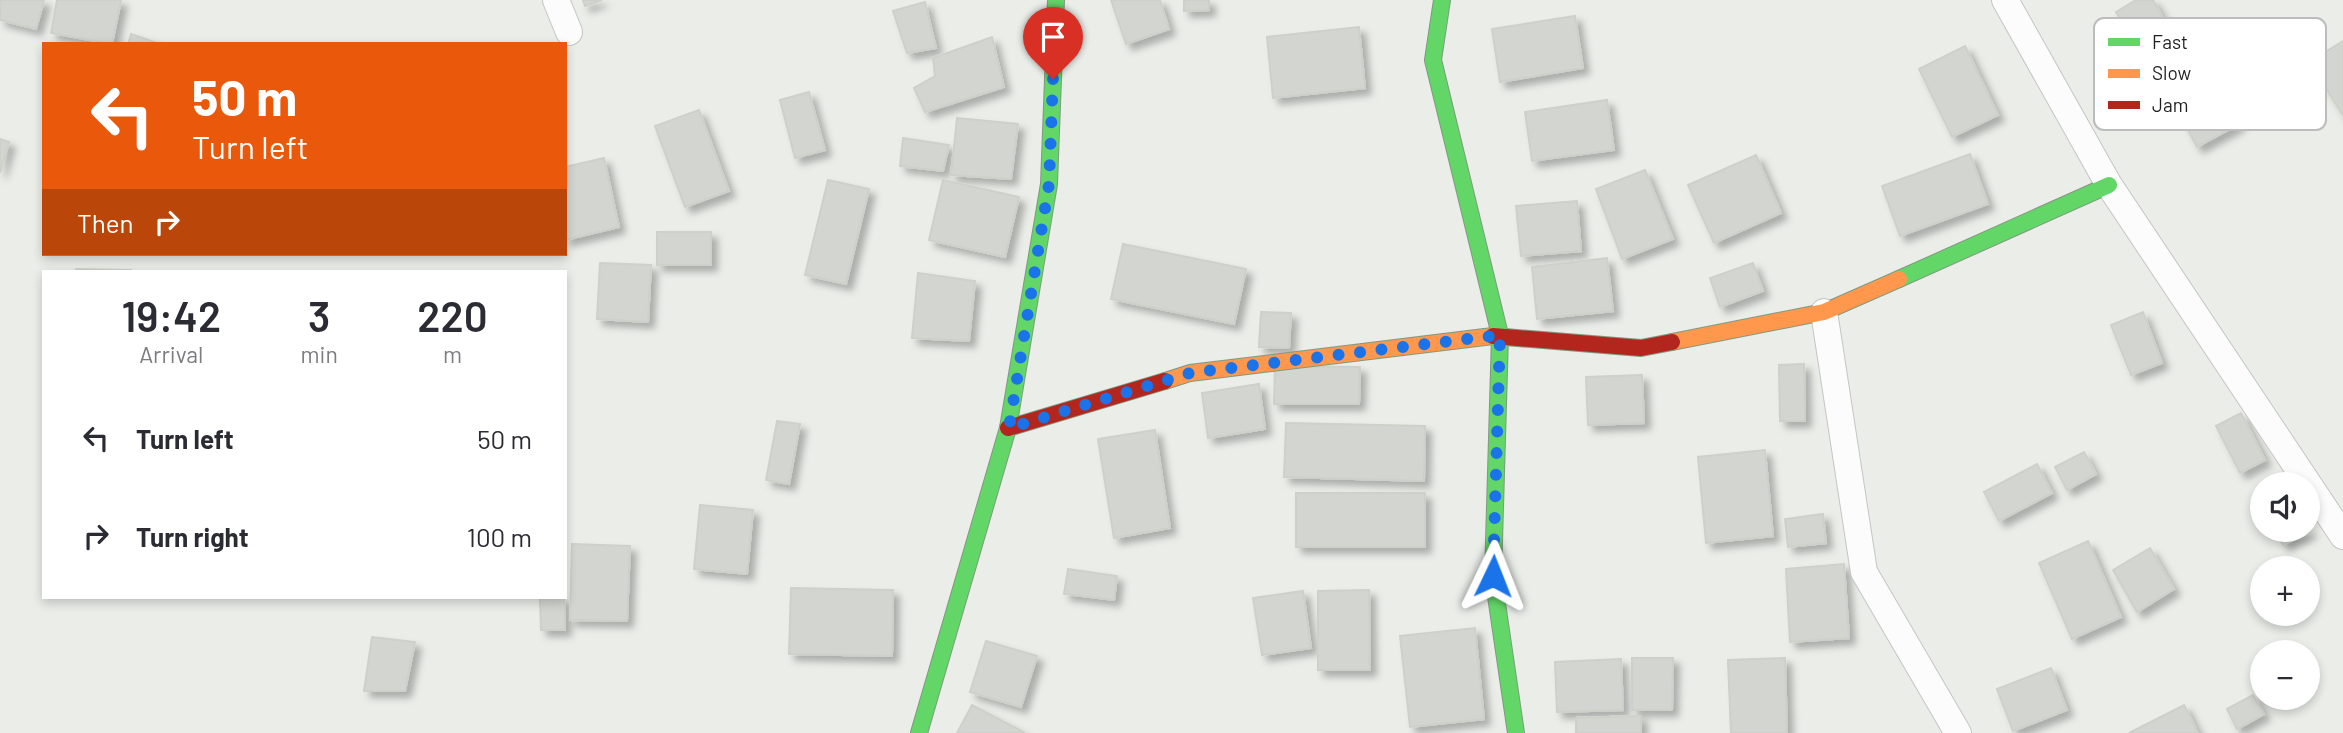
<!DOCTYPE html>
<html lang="en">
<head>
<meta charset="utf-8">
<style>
	:root { --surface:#fff; --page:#f7f7f7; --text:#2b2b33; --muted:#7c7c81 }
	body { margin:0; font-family:Barlow,sans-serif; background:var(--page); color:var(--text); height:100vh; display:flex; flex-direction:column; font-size:26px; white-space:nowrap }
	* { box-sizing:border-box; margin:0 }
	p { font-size:23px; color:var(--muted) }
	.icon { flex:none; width:38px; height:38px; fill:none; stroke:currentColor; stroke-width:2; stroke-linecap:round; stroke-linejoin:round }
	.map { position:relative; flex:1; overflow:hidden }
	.drawer { position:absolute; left:42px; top:270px; width:525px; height:329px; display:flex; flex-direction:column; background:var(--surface); border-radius:0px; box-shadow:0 4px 10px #0003 }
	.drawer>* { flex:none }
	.top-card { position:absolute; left:42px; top:42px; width:525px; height:214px; border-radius:0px; box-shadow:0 4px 10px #0003; background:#ea580c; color:#fff; overflow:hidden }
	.controls { position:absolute; left:2250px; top:472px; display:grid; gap:14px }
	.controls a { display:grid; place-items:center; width:70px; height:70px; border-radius:50%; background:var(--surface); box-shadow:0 4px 10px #0003; font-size:35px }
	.pin { position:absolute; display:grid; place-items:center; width:60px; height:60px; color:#fff; margin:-72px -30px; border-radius:50% 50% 50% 0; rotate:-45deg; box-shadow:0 0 7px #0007 }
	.pin .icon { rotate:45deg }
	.me { position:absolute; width:77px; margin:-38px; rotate:2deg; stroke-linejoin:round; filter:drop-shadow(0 0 5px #0008) }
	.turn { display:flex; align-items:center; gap:24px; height:147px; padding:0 35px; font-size:32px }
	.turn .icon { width:91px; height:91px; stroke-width:2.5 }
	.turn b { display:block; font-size:49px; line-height:60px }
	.then { display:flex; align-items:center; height:66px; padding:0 35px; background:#0003; gap:14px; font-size:26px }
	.eta { display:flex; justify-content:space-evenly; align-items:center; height:119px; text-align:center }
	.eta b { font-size:42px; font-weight:600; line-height:49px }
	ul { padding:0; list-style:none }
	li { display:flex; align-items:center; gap:21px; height:98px; padding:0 35px }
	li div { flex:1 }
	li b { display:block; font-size:26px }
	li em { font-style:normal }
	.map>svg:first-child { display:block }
	.building { fill:#d3d6d0; stroke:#cdd1c9; stroke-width:2; filter:url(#shadow) }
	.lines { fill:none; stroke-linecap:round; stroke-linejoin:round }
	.street-casing { stroke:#c5c6c4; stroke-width:28 }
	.fast-casing { stroke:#809980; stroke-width:18 }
	.slow-casing { stroke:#809980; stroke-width:18 }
	.jam-casing { stroke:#809980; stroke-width:18 }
	.street { stroke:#fcfcfc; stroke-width:26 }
	.fast { stroke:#63d668; stroke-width:16 }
	.slow { stroke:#ff974d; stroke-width:16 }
	.jam { stroke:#b3261e; stroke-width:16 }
	.route { stroke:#1a73e8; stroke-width:12; stroke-dasharray:0 21.6 }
	.key { fill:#fff; stroke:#bcbcbc; stroke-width:2 }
	.key-label { font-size:19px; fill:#1f1f1f }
</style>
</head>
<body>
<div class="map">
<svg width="2343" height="733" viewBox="0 0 2343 733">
	<defs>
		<filter id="shadow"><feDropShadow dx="6" dy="6" stdDeviation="3.5" flood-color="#0004"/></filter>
	</defs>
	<rect width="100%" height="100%" fill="#eaede8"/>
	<!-- building -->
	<path class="building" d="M0 0H44L36 29 0 20Z
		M57 0H121L112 44 51 33Z
		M583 0H602L585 6Z
		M1111 0H1160L1169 29 1126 44Z
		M1184 0H1209V10L1184 11Z
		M2136 0H2153L2169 29 2137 48 2116 12Z
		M925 2 936 48 907 53 893 11Z
		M1575 16 1583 68 1500 82 1492 29Z
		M1359 27 1365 88 1273 98 1267 37Z
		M131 34 160 44H128Z
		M992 37 1004 87 925 112 914 88 935 76 933 58Z
		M2343 41V115L2309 62Z
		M1965 46 1998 115 1952 137 1919 69Z
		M2220 90 2239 124 2197 147 2179 113Z
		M809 92 825 150 795 158 780 100Z
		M1607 100 1614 150 1532 161 1525 112Z
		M699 110 729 191 685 207 655 126Z
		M957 118 1018 124 1011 179 951 175Z
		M903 138 949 145 943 171 900 166Z
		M0 139 9 142 0 173Z
		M1970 154 1988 204 1900 236 1882 186Z
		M1756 155 1781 213 1714 243 1688 185Z
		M604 158 619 227 565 240V167Z
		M1645 170 1673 239 1622 259 1596 189Z
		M828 180 869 189 846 284 805 275Z
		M943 180 1019 197 1005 257 929 240Z
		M1577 201 1581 251 1521 256 1516 206Z
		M657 232H711V265H657Z
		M1123 244 1246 269 1234 324 1111 299Z
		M1607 258 1613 311 1537 319 1532 267Z
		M600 263 651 265 648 322 597 319Z
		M1753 263 1763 291 1720 307 1710 278Z
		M76 269 132 270 76 271Z
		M918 273 975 281 969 341 912 338Z
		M1261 312 1291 313 1289 348 1259 347Z
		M2143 312 2162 363 2131 375 2111 325Z
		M1804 364 1805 421H1780L1779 365Z
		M1275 366 1360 367 1359 404H1274Z
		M1642 375 1644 423 1588 425 1586 377Z
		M1259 384 1265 429 1208 438 1202 393Z
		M2241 413 2265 460 2240 473 2216 426Z
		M777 421 800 424 789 484 766 480Z
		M1286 423 1425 426 1424 481 1284 477Z
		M1155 430 1170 528 1114 538 1098 439Z
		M1765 450 1773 536 1706 543 1698 457Z
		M2084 452 2096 474 2067 490 2055 467Z
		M2037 464 2052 493 1999 521 1984 492Z
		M1296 493H1425V547H1296Z
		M700 505 753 510 747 574 694 569Z
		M1823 514 1826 543 1788 547 1785 519Z
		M2308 528 2310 532 2283 545 2276 530H2308Z
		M2088 541 2121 617 2072 639 2039 563Z
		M572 544 630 546 627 621 570 620Z
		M2150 548 2174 589 2137 612 2113 570Z
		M1844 564 1849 638 1790 642 1786 569Z
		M1068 569 1117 576 1114 600 1064 594Z
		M791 588 893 590 892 656 789 654Z
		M1369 590 1370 670H1318V591Z
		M1303 591 1311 648 1262 655 1253 598Z
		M540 597H564L565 630H541Z
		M1475 628 1484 719 1410 727 1400 636Z
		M372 637 415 642 405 691H364Z
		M986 641 1037 656 1021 707 970 692Z
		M1632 658H1673L1672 710H1632Z
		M1785 658 1787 733H1731L1728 660Z
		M1621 659 1623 710 1557 712 1555 662Z
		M2051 668 2067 710 2013 731 1997 689Z
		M2253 695 2264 714 2237 729 2227 709Z
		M972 705 1025 733H957Z
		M2184 705 2198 733H2129Z
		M1641 716V733H1576V718Z"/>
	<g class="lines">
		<defs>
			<path id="street" d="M556 0 569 32
				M2005 0 2109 185 2343 536
				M1824 312 1864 572 1958 733"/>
			<path id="fast" d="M1442 0 1433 60 1500 335 1493 576 1516 733
				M1899 279 2109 185
				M919 733 1008 428 1049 184 1056 0"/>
			<path id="slow" d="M1672 342 1824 312 1899 279
				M1165 381 1190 373 1493 336"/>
			<path id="jam" d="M1493 336 1641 348 1672 342
				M1008 428 1165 381"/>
		</defs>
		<!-- street casing -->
		<use href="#street" class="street-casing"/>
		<!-- fast casing -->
		<use href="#fast" class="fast-casing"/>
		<!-- slow casing -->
		<use href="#slow" class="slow-casing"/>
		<!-- jam casing -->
		<use href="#jam" class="jam-casing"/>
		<!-- street -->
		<use href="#street" class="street"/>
		<!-- fast -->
		<use href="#fast" class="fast"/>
		<!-- slow -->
		<use href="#slow" class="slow"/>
		<!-- jam -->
		<use href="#jam" class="jam"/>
	</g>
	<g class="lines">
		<!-- route -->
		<path class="route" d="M1053 79 1049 184 1009 428 1190 373 1500 335 1493 576"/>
	</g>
	<!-- legend -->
	<rect x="2094" y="18" width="232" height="112" rx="10" class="key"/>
	<rect x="2108" y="38" width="32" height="8" fill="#63d668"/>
	<rect x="2108" y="69" width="32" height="9" fill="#ff974d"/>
	<rect x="2108" y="101" width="32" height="8" fill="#b3261e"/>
	<g class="key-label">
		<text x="2152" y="49">Fast</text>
		<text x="2152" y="80">Slow</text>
		<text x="2152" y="112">Jam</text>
	</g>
</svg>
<div class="controls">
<a><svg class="icon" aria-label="sound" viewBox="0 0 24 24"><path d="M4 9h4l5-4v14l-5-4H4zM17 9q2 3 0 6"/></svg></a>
<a>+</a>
<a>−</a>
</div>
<div class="pin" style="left:1053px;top:79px;background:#d93025"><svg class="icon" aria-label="arrive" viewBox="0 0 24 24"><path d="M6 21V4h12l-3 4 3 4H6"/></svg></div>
<svg class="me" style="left:1493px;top:576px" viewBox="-20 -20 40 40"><path d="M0-17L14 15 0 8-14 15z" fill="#1a73e8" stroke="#fff" stroke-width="4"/></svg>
<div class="top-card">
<div class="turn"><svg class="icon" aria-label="left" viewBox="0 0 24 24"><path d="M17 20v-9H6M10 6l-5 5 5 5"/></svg><div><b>50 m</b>Turn left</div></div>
<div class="then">Then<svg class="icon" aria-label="right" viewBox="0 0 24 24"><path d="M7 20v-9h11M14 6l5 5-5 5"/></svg></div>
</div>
<section class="drawer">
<div class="eta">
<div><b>19:42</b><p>Arrival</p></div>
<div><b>3</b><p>min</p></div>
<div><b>220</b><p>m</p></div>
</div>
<ul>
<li><svg class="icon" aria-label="left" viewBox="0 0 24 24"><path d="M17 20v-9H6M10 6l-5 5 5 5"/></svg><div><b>Turn left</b></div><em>50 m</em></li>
<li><svg class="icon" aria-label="right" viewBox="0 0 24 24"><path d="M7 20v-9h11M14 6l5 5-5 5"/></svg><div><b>Turn right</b></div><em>100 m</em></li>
</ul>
</section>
</div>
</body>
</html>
